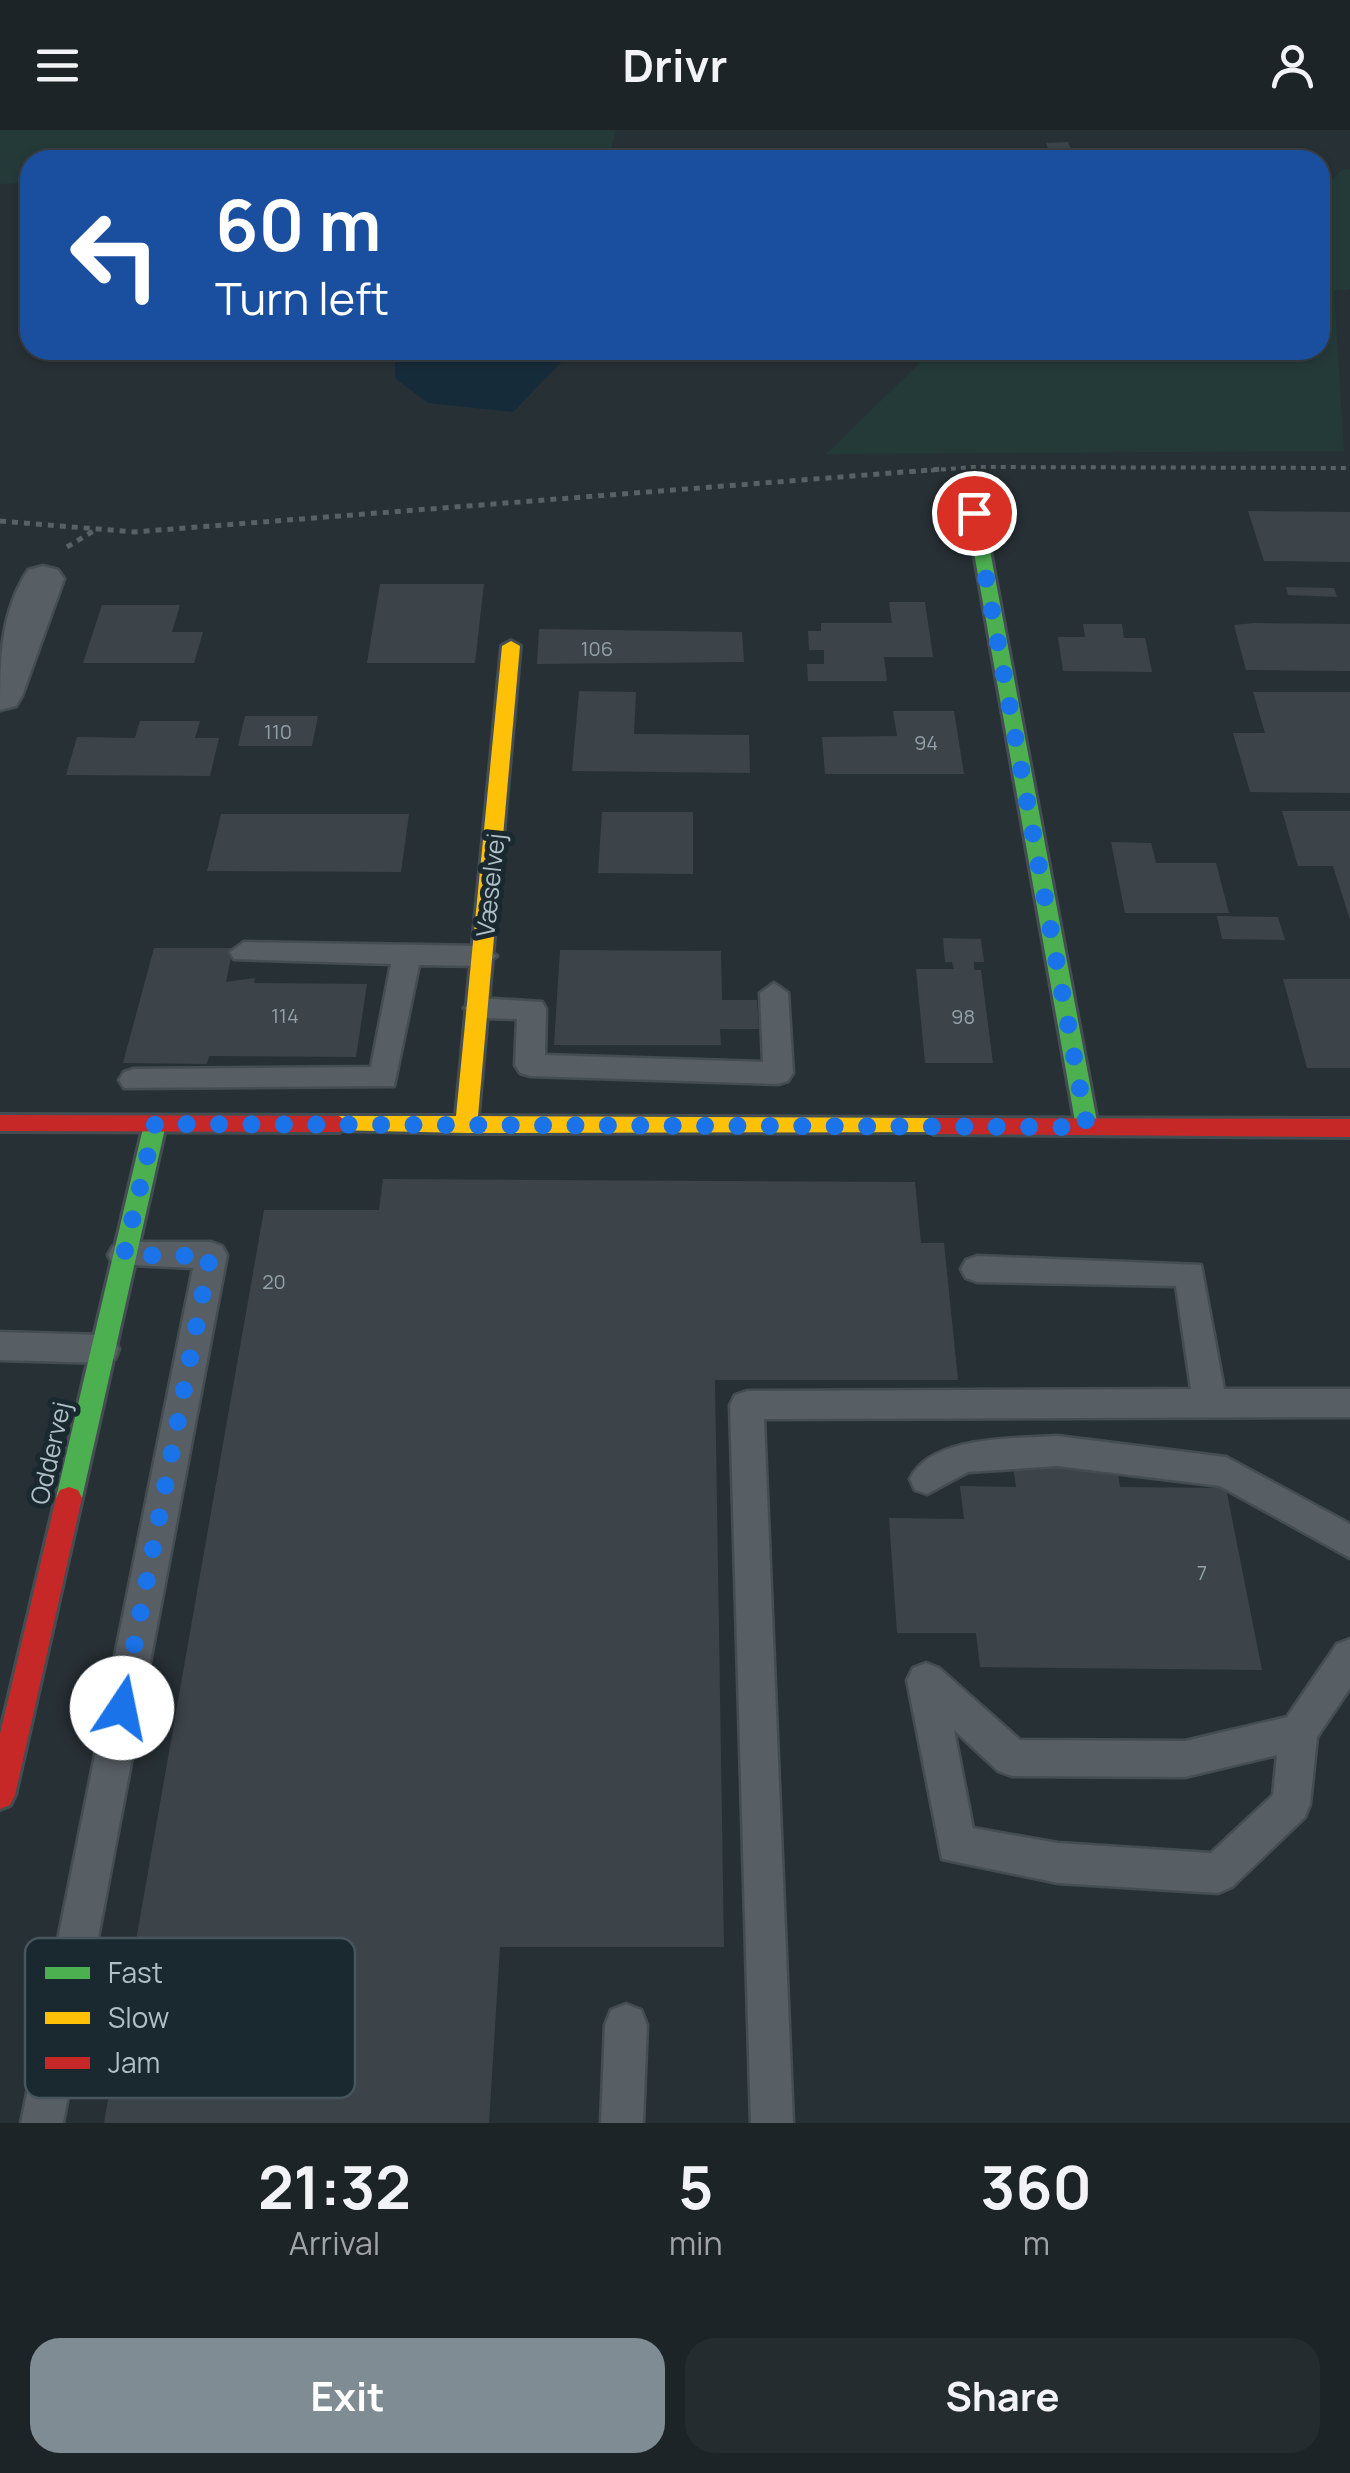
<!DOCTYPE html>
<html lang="en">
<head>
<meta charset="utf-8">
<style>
	:root { --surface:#1d2428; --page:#252c30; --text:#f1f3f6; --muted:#a0a4a8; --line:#3b4145; --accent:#808c94 }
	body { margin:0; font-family:Manrope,sans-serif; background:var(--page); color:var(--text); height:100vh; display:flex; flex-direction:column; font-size:38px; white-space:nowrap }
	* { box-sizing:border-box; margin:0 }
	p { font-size:32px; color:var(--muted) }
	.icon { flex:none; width:55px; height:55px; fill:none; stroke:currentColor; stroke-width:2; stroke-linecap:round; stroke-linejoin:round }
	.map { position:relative; height:1993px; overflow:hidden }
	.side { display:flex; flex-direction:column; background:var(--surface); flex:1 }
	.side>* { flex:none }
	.hud { position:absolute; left:20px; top:20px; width:1310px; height:210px; border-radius:30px; box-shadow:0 2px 8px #0004,0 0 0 2px var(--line); background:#1a4fa0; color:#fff; overflow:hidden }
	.pin { position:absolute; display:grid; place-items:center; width:85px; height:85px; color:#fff; margin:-42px; border:5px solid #fff; border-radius:50%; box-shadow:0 2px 10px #0007 }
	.me { position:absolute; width:110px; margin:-55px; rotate:11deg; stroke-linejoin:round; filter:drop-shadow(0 0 8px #0008) }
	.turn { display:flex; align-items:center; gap:35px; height:210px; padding:0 30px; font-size:45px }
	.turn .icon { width:130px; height:130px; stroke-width:2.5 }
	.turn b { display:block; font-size:70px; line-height:85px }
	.eta { display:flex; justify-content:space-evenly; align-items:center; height:170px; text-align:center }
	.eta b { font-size:60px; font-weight:700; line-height:70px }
	.cta { display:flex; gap:20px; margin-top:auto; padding:20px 30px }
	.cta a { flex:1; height:115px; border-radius:30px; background:var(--accent); color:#fff; font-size:40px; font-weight:700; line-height:115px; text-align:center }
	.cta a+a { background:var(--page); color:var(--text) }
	header { display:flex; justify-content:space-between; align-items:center; height:130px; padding:0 30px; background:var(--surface); font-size:45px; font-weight:700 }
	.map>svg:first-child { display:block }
	.green { fill:#243a39 }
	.water { fill:#162b39 }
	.building { fill:#3c444a }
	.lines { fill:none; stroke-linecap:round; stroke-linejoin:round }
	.lane-casing { stroke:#444d52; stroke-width:5 }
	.street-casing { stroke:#444d52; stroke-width:5 }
	.fast-casing { stroke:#444d52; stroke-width:6 }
	.slow-casing { stroke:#444d52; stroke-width:6 }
	.jam-casing { stroke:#444d52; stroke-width:6 }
	.path-far1 { stroke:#586165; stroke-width:4; stroke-dasharray:5 5; stroke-linecap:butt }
	.path { stroke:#586165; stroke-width:5; stroke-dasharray:6 6; stroke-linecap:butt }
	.lane { fill:#575e64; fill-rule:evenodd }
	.street { fill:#575e64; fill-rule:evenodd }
	.fast { fill:#4caf50; fill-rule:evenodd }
	.slow { fill:#ffc107; fill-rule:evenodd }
	.jam { fill:#c62828; fill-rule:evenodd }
	.route { stroke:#1a73e8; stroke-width:18; stroke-dasharray:0 32.4 }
	.labels { text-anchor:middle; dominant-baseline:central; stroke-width:10; stroke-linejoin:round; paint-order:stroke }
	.number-label { font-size:20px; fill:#93a0a8 }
	.street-label { font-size:25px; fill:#b0bec7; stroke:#1a2830 }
	.key { fill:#1a2830; stroke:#47555d; stroke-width:2.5 }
	.key-label { font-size:28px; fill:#b0bec7 }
</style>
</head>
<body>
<header><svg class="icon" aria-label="menu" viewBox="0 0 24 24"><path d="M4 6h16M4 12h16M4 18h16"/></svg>Drivr<svg class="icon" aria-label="person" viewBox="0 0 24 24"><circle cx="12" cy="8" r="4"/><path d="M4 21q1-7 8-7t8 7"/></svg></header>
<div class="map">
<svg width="1350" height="1993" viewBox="0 0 1350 1993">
	<rect width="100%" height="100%" fill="#273035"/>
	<!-- green -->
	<path class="green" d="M0 0H616L608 30H30V53L0 54Z
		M1350 39V159L1334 161 1344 321 826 324 933 220H1320V61L1342 40Z"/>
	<!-- water -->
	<path class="water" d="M395 220H573L513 282 428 273 395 248Z"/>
	<!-- building -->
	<path class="building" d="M1068 12 1076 30H1052L1046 13Z
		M1248 381 1350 382V432L1264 431Z
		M380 454H484L475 533H367Z
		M1286 457 1334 458 1337 467 1288 465Z
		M889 472H925L933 527H884L887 551H808L807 534H824V520H809L808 501H821V493H892Z
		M102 475H180L172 502H203L194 533H83Z
		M1254 493 1350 494V541L1246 540 1234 495Z
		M1083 494H1122L1124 508H1145L1152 542 1063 541 1058 507H1085Z
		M539 499 742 502 744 532 537 534Z
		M579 561 636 562 634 604 749 605 750 643 572 641Z
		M1253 562H1350V663L1250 662 1233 603H1265Z
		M893 581H954L964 644H825L822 607 897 606Z
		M245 586H318L312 616H238Z
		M140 591H200L195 608H219L210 646 66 645 77 607 135 608Z
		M1282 681H1350V790L1333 736H1298Z
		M602 682H693V744L598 743Z
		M221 684H409L401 742 207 741Z
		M1111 712 1151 713 1156 733H1216L1229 783H1125Z
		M1217 786 1278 787 1285 810 1222 809Z
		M943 808 981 809 984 832H974V840H981L993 933H925L916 839H954L952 832H945Z
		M154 818H233L226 852 255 848 254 853 367 854 356 927 209 926 207 934 123 933Z
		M560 820 721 821 722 870H757L759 899H720L721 915H554Z
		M1283 849H1350V938H1307Z
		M383 1049 915 1052 921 1113H944L958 1250H715L724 1817H500L489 1993H104L264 1080H379Z
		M1013 1336 1117 1337 1120 1357 1226 1358 1262 1540 980 1537 976 1503H897L889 1388 964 1389 960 1356 1016 1357Z"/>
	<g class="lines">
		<defs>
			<path id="lane" d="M244 812 483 816 497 826 483 836 419 835 394 956 124 958 119 950 124 942 134 939 371 937 391 834 234 829 230 822Z
				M774 853 788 863 793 943 788 951 778 954 530 946 520 943 515 935 517 889 478 888 464 878 478 868 542 872 546 879 545 925 763 932 760 863Z
				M124 1112H211L222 1116 227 1125 63 1993H21L193 1138 113 1134 108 1125 113 1116Z
				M977 1126 1201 1135 1224 1259H1350V1287L764 1289 793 1993H751L730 1275 735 1265 747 1261 1191 1259 1176 1156 977 1152 966 1148 961 1139 966 1130Z
				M0 1202 103 1205 115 1209 119 1219 115 1229 103 1233 0 1230Z
				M1057 1306 1226 1327 1350 1394V1428L1220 1356 1057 1336 968 1342 927 1364 915 1360 910 1349C931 1305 1015 1309 1057 1306Z
				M1350 1509V1558L1317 1607 1310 1674 1305 1687 1232 1757 1218 1763 1058 1753 942 1729 907 1550 913 1538 926 1533 939 1538 1020 1610 1185 1611 1287 1587 1337 1514ZM954 1600 998 1641 1012 1646 1185 1647 1277 1625 1273 1665 1211 1723 1058 1713 973 1698Z
				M626 1874 641 1880 647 1895 643 1993H601L605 1895 611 1880Z"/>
			<path id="street" d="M43 436 58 440 64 449 22 566 16 576 0 580C0 530 0 483 28 440Z"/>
			<path id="fast" d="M975 378 983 383 1098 997 1087 1005 1076 997 967 383Z
				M155 986 166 994 82 1368 78 1376 69 1379 60 1376 56 1368 144 994Z"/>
			<path id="slow" d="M511 511 520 516 478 986 934 988 942 990 945 996 942 1002 466 1003 331 1000 328 994 331 988 339 986H456L502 516Z"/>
			<path id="jam" d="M0 985 339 986 350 994 339 1002 0 1001Z
				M934 988 1350 989V1007L934 1004 923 996Z
				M69 1357 78 1360 82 1368 15 1665 10 1675 0 1679V1604L56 1368 60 1360Z"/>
		</defs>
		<!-- lane casing -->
		<use href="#lane" class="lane-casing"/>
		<!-- street casing -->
		<use href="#street" class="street-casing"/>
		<!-- fast casing -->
		<use href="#fast" class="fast-casing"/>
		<!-- slow casing -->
		<use href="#slow" class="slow-casing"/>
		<!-- jam casing -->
		<use href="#jam" class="jam-casing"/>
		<!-- path-far1 -->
		<path class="path-far1" d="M911 342 973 337 1350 338"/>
		<!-- path -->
		<path class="path" d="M0 391 134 402 943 339
			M67 417 95 400"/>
		<!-- lane -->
		<use href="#lane" class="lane"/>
		<!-- street -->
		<use href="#street" class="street"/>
		<!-- fast -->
		<use href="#fast" class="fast"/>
		<!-- slow -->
		<use href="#slow" class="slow"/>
		<!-- jam -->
		<use href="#jam" class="jam"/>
	</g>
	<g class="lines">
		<!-- route -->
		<path class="route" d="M122 1578 210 1126 124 1125 155 994 1087 997 974 383"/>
	</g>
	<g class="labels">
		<!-- number labels -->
		<g class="number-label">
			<text x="597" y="518">106</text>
			<text x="278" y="601">110</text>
			<text x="926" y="612">94</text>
			<text x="285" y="885">114</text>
			<text x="963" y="886">98</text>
			<text x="274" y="1151">20</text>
			<text x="1202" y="1442">7</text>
		</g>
		<!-- street labels -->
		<g class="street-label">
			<text transform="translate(490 755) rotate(-84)">Væselvej</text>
			<text transform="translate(50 1323) rotate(-77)">Oddervej</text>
		</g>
	</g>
	<!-- legend -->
	<rect x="25" y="1808" width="330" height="160" rx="15" class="key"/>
	<rect x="45" y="1837" width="45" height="12" fill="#4caf50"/>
	<rect x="45" y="1882" width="45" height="12" fill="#ffc107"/>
	<rect x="45" y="1927" width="45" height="12" fill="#c62828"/>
	<g class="key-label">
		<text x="108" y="1853">Fast</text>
		<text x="108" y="1898">Slow</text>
		<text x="108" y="1943">Jam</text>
	</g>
</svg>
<div class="pin" style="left:974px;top:383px;background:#d93025"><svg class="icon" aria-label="arrive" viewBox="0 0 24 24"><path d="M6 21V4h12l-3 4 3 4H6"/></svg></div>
<svg class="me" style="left:122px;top:1578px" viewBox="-20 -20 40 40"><circle r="19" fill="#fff"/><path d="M0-13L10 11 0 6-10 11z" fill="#1a73e8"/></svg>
<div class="hud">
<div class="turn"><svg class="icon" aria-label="left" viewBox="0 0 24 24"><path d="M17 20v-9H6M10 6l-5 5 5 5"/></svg><div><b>60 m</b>Turn left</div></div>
</div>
</div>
<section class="side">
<div class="eta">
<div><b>21:32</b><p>Arrival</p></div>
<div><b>5</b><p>min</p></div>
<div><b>360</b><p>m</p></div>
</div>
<div class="cta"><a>Exit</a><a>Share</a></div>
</section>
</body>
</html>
